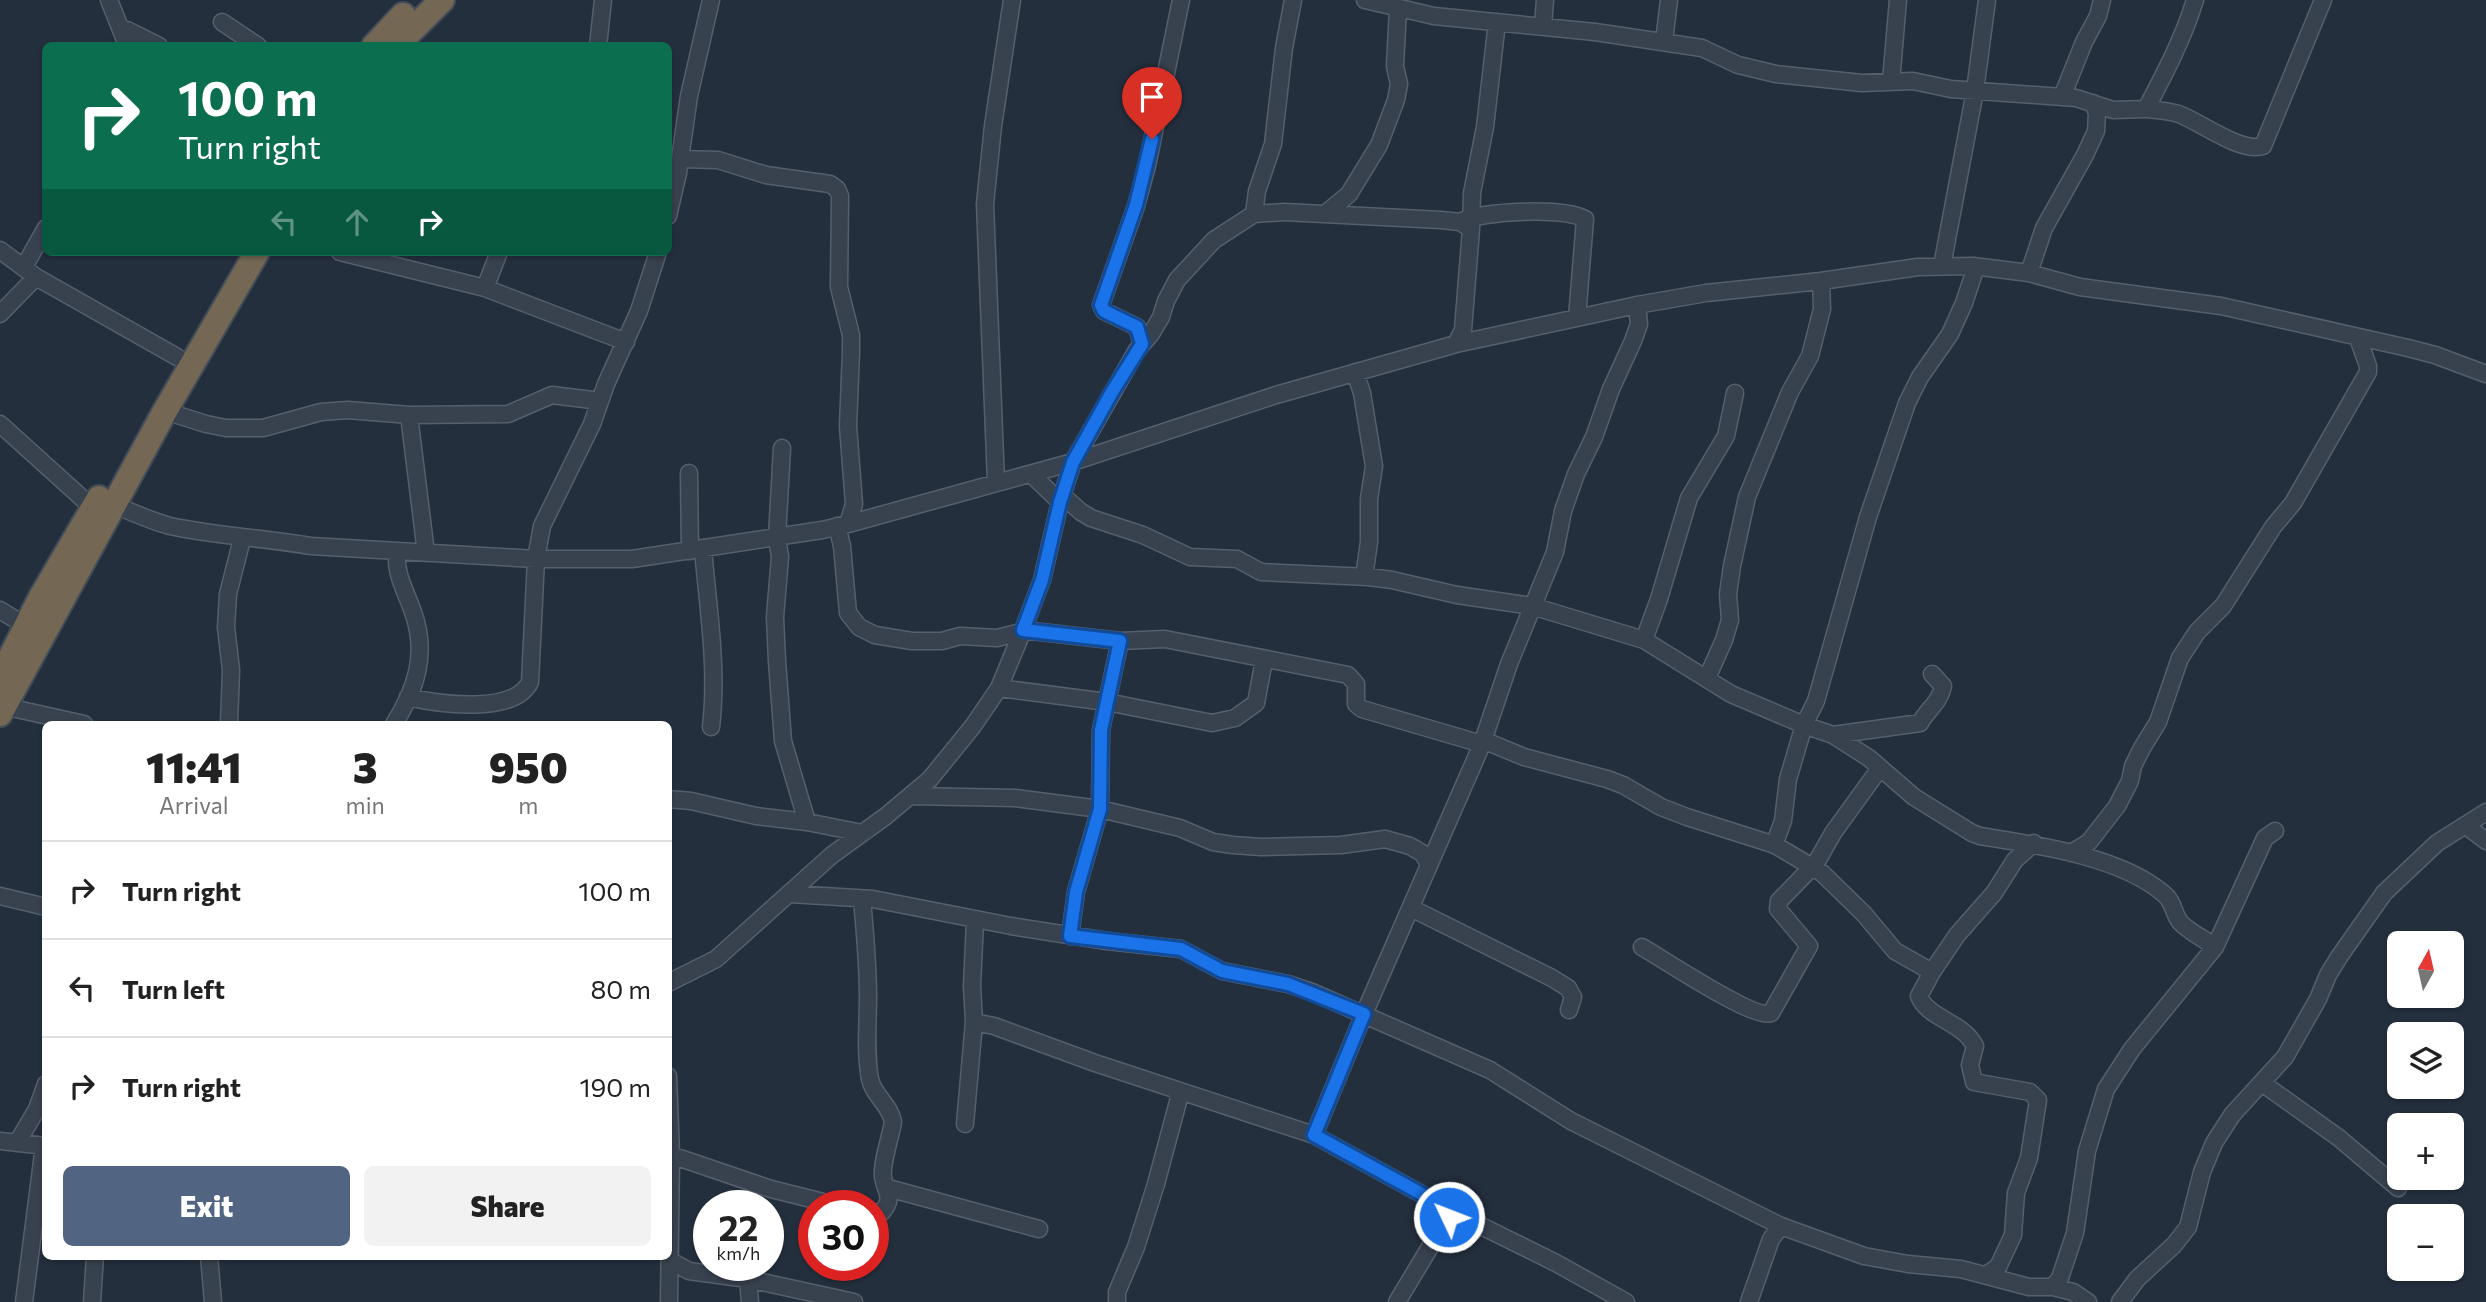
<!DOCTYPE html>
<html lang="en">
<head>
<meta charset="utf-8">
<style>
	:root { --surface:#fff; --page:#f2f2f2; --text:#222; --muted:#767676; --line:#e0e0e0; --accent:#516482 }
	body { margin:0; font-family:Commissioner,sans-serif; background:var(--page); color:var(--text); height:100vh; display:flex; flex-direction:column; font-size:26px; white-space:nowrap }
	* { box-sizing:border-box; margin:0 }
	p { font-size:23px; color:var(--muted) }
	.icon { flex:none; width:38px; height:38px; fill:none; stroke:currentColor; stroke-width:2; stroke-linecap:round; stroke-linejoin:round }
	.map { position:relative; flex:1; overflow:hidden }
	.drawer { position:absolute; left:42px; top:721px; width:630px; height:539px; display:flex; flex-direction:column; background:var(--surface); border-radius:10px; box-shadow:0 2px 5px #0004 }
	.drawer>* { flex:none }
	.hud { position:absolute; left:42px; top:42px; width:630px; height:214px; border-radius:10px; box-shadow:0 2px 5px #0004; background:#0b6e4f; color:#fff; overflow:hidden }
	.needle { width:46px; rotate:8deg }
	.fabs { position:absolute; left:2387px; top:931px; display:grid; gap:14px }
	.fabs a { display:grid; place-items:center; width:77px; height:77px; border-radius:10px; background:var(--surface); box-shadow:0 2px 5px #0004; font-size:35px }
	.speed { position:absolute; left:693px; top:1190px; display:flex; gap:14px; font-size:35px; font-weight:700; text-align:center }
	.speed>* { display:grid; place-content:center; width:91px; height:91px; border-radius:50%; background:var(--surface); box-shadow:0 2px 5px #0004; line-height:1 }
	.speed small { font-size:18px; font-weight:400 }
	.speed .limit { border:10px solid #d22; background:#fff; color:#111 }
	.pin { position:absolute; display:grid; place-items:center; width:60px; height:60px; color:#fff; margin:-72px -30px; border-radius:50% 50% 50% 0; rotate:-45deg; box-shadow:0 0 7px #0007 }
	.pin .icon { rotate:45deg }
	.me { position:absolute; width:77px; margin:-38px; rotate:313deg; stroke-linejoin:round; filter:drop-shadow(0 0 5px #0008) }
	.turn { display:flex; align-items:center; gap:24px; height:147px; padding:0 21px; font-size:32px }
	.turn .icon { width:91px; height:91px; stroke-width:2.5 }
	.turn b { display:block; font-size:49px; line-height:60px }
	.lanes { display:flex; align-items:center; height:66px; padding:0 21px; background:#0003; justify-content:center; gap:35px; direction:ltr }
	.lanes .off { opacity:.35 }
	.eta { display:flex; justify-content:space-evenly; align-items:center; height:119px; text-align:center }
	.eta b { font-size:42px; font-weight:800; line-height:49px }
	.button { display:flex; gap:14px; margin-top:auto; padding:14px 21px }
	.button a { flex:1; height:80px; border-radius:10px; background:var(--accent); color:#fff; font-size:28px; font-weight:800; line-height:80px; text-align:center }
	.button a+a { background:var(--page); color:var(--text) }
	ul { padding:0; list-style:none }
	li { display:flex; align-items:center; gap:21px; height:98px; padding:0 21px; border-top:2px solid var(--line) }
	li div { flex:1 }
	li b { display:block; font-size:26px }
	li em { font-style:normal }
	.map>svg:first-child { display:block }
	.lines { fill:none; stroke-linecap:round; stroke-linejoin:round }
	.minor-casing { stroke:#565f6c; stroke-width:19 }
	.highway-casing { stroke:#434c59; stroke-width:28 }
	.minor { stroke:#38414e; stroke-width:16 }
	.highway { stroke:#746855; stroke-width:24 }
	.route-casing { stroke:#114b97; stroke-width:18 }
	.route { stroke:#1a73e8; stroke-width:12 }
</style>
</head>
<body>
<div class="map">
<svg width="2486" height="1302" viewBox="0 0 2486 1302">
	<rect width="100%" height="100%" fill="#242f3e"/>
	<g class="lines">
		<defs>
			<path id="minor" d="M109 0 125 40 127 30 159 46
				M1365 0 1434 16 1595 32 1702 48 1738 65 1776 74 1862 83 1913 81 1951 89 2076 98 2113 110 2146 109C2165 73 2183 39 2195 0
				M222 22 258 46
				M1543 26 1545 0
				M1664 42 1669 0
				M598 46 603 0
				M1891 82 1898 0
				M2062 97 2084 42 2098 16 2102 0
				M2146 109C2157 110 2169 111 2179 114 2202 123 2241 153 2263 146L2323 0
				M680 159 718 160 766 175 830 184 837 189 840 196 839 287 851 335V352L848 426 854 504 848 524
				M1254 214 1257 191 1273 144 1284 48 1293 0
				M1325 214 1349 194 1379 145 1396 100 1399 84 1395 66 1398 9
				M668 216 678 173 689 96 711 0
				M1462 221C1485 211 1562 207 1585 219L1577 318
				M0 250 36 277 0 314
				M340 252 485 288 626 342
				M1942 266 1975 91 1987 0
				M24 267 46 228
				M2029 273 2044 228 2085 155 2096 131 2097 113 2093 103
				M36 277 177 357
				M485 288 499 252
				M1142 344 1137 327 1104 311 1101 305 1136 206 1147 166 1181 0
				M1456 344 1463 330 1471 229 1472 193 1485 127 1497 22
				M1355 372 1362 393 1374 466 1369 499V542L1364 577
				M165 411 206 424 226 428H263L321 412 348 410 409 415 508 414 552 395 600 401
				M409 415 426 553
				M0 424 93 508
				M782 448 777 537 780 557 775 617 777 661 783 741 807 822
				M689 473 690 551
				M1031 474 1060 502
				M996 482 985 204 993 126 1012 0
				M1062 495 1081 512 1091 518 1143 535 1190 557 1237 559 1261 572 1369 577 1392 580 1457 595 1532 606 1644 640 1731 694 1804 725 1833 735 1869 758 1914 797 1972 833 1980 836C2036 845 2120 856 2164 894 2174 902 2173 913 2180 922 2189 932 2205 939 2215 947
				M114 505C132 512 151 521 170 526 217 536 264 538 311 546L536 559H632L822 530 848 524 1073 462 1276 395 1456 344 1637 305 1706 293 1821 281 1918 267 1973 266 2029 273 2080 287 2221 306 2408 348 2435 355 2486 374
				M837 526 842 546 848 613 859 627 875 635 912 641H942L960 636 997 638 1021 632
				M703 549C708 608 718 668 711 727
				M0 610 26 626
				M1023 630 1120 641 1101 730 1100 809 1076 892 1070 936
				M1644 640 1659 599 1689 498 1726 436 1735 393
				M1120 641 1165 639 1348 675 1356 684V704L1362 709 1482 744
				M1707 678 1724 640 1730 620 1728 594 1732 566 1747 497 1790 392 1810 356 1822 309 1821 281
				M999 688 1107 702 1212 723 1235 718 1256 703 1264 660
				M408 697C438 704 514 715 530 682L536 559 542 526 592 424 606 384 639 311 658 252
				M3 706 84 724
				M229 724 231 670 226 627 228 594 242 539
				M394 724C416 689 428 654 413 612 405 589 395 575 397 551
				M1833 735 1920 723C1928 709 1940 702 1943 686L1932 674
				M1483 740 1524 757 1607 779 1623 785 1661 807 1687 817 1775 845 1822 873 1864 914 1895 951 1932 972
				M911 796 1015 798 1100 809 1180 828 1213 842 1233 845 1261 847 1341 845 1385 839 1410 846 1422 853 1429 864
				M668 799 691 801 756 816 807 822 862 833
				M2465 825 2486 841
				M1774 845 1783 821 1788 779 1804 725 1816 701 1868 517 1907 403 1920 377 1950 334 1964 303 1976 267
				M2071 853 2089 842 2117 806 2130 781 2133 766 2142 748 2158 722 2180 658 2197 632 2223 606 2273 527 2293 503 2368 372V366L2358 338
				M790 894 873 899 1011 926 1107 941 1181 949 1222 971 1288 984 1312 992 1490 1070 1571 1121 1781 1226 1864 1256 1908 1264 1961 1269 2029 1287H2053L2073 1292 2088 1302
				M0 896 46 907
				M862 899C865 932 868 964 868 997 868 1025 865 1052 870 1079 873 1095 891 1106 893 1122 891 1135 881 1165 883 1177 885 1192 895 1197 882 1212L873 1213
				M1411 908 1552 978 1568 988 1573 997 1569 1010
				M975 920 972 986 974 1022 994 1026 1095 1063 1314 1135 1467 1219 1556 1263 1626 1302
				M1642 947C1663 959 1754 1020 1771 1013L1809 946 1778 909 1779 901 1816 863 1833 833 1880 768
				M668 983 716 959 832 855 886 816 930 779 973 726 999 688 1023 630 1042 580 1060 502 1073 462 1137 350 1151 334 1161 317 1166 301 1177 280 1214 240 1254 214 1284 212 1441 220 1460 222 1471 229
				M668 1076 671 1155 669 1302
				M2262 1083 2339 1138 2398 1188
				M965 1124 974 1022
				M1314 1135 1364 1014 1482 744 1509 664 1555 552 1563 511 1576 474 1594 437 1611 389 1633 341 1639 324 1637 305
				M0 1141 46 1146
				M17 1143 37 1109 46 1084
				M671 1155 771 1189 839 1206
				M888 1188 1039 1229
				M209 1256 213 1302
				M671 1261 689 1271 748 1279 854 1302
				M1986 1275 1998 1267 2013 1235 2016 1193 2029 1158 2038 1100 2030 1092 1974 1082 1970 1065 1975 1046C1963 1022 1927 1018 1919 996L1932 972 1957 935 1994 893 2015 860 2034 843
				M748 1279 750 1302
				M2053 1287 2060 1278 2075 1233 2087 1151 2106 1089 2132 1049 2215 947 2265 838 2275 831
				M24 1302 44 1146
				M92 1302 95 1256
				M1117 1302V1292L1136 1247 1156 1184 1179 1098 1176 1090
				M1397 1302 1430 1247 1446 1225 1449 1209
				M1749 1302 1771 1239 1781 1226
				M2120 1302 2137 1279 2174 1245 2188 1227 2202 1172 2214 1143 2232 1115 2285 1057 2318 999 2328 975 2339 957 2384 893 2437 843 2486 812"/>
			<path id="highway" d="M374 46 403 15
				M396 46 442 0
				M0 678 41 597 99 498
				M0 714 165 411 257 252"/>
		</defs>
		<!-- minor casing -->
		<use href="#minor" class="minor-casing"/>
		<!-- highway casing -->
		<use href="#highway" class="highway-casing"/>
		<!-- minor -->
		<use href="#minor" class="minor"/>
		<!-- highway -->
		<use href="#highway" class="highway"/>
	</g>
	<g class="lines">
		<defs>
			<path id="route" d="M1152 139 1136 205 1101 305 1104 311 1137 327 1142 344 1112 392 1073 462 1060 502 1042 580 1023 630 1120 641 1101 730 1100 809 1076 892 1070 936 1181 949 1222 971 1288 984 1364 1014 1314 1135 1449 1209V1217"/>
		</defs>
		<!-- route casing -->
		<use href="#route" class="route-casing"/>
		<!-- route -->
		<use href="#route" class="route"/>
	</g>
</svg>
<div class="fabs">
<a><svg class="needle" viewBox="-14 -14 28 28"><path d="M0-13l5 13h-10z" fill="#e53935"/><path d="M0 13l5-13h-10z" fill="#767676"/></svg></a>
<a><svg class="icon" aria-label="layers" viewBox="0 0 24 24"><path d="M12 4l9 5-9 5-9-5zM3 14l9 5 9-5"/></svg></a>
<a>+</a>
<a>−</a>
</div>
<div class="speed"><div>22<small>km/h</small></div><div class="limit">30</div></div>
<div class="pin" style="left:1152px;top:139px;background:#d93025"><svg class="icon" aria-label="arrive" viewBox="0 0 24 24"><path d="M6 21V4h12l-3 4 3 4H6"/></svg></div>
<svg class="me" style="left:1449px;top:1217px" viewBox="-20 -20 40 40"><circle r="17" fill="#1a73e8" stroke="#fff" stroke-width="3"/><path d="M0-11L8 9 0 5-8 9z" fill="#fff"/></svg>
<div class="hud">
<div class="turn"><svg class="icon" aria-label="right" viewBox="0 0 24 24"><path d="M7 20v-9h11M14 6l5 5-5 5"/></svg><div><b>100 m</b>Turn right</div></div>
<div class="lanes"><svg class="icon off" aria-label="left" viewBox="0 0 24 24"><path d="M17 20v-9H6M10 6l-5 5 5 5"/></svg><svg class="icon off" aria-label="ahead" viewBox="0 0 24 24"><path d="M12 20V5M6 11l6-6 6 6"/></svg><svg class="icon" aria-label="right" viewBox="0 0 24 24"><path d="M7 20v-9h11M14 6l5 5-5 5"/></svg></div>
</div>
<section class="drawer">
<div class="eta">
<div><b>11:41</b><p>Arrival</p></div>
<div><b>3</b><p>min</p></div>
<div><b>950</b><p>m</p></div>
</div>
<ul>
<li><svg class="icon" aria-label="right" viewBox="0 0 24 24"><path d="M7 20v-9h11M14 6l5 5-5 5"/></svg><div><b>Turn right</b></div><em>100 m</em></li>
<li><svg class="icon" aria-label="left" viewBox="0 0 24 24"><path d="M17 20v-9H6M10 6l-5 5 5 5"/></svg><div><b>Turn left</b></div><em>80 m</em></li>
<li><svg class="icon" aria-label="right" viewBox="0 0 24 24"><path d="M7 20v-9h11M14 6l5 5-5 5"/></svg><div><b>Turn right</b></div><em>190 m</em></li>
</ul>
<div class="button"><a>Exit</a><a>Share</a></div>
</section>
</div>
</body>
</html>
